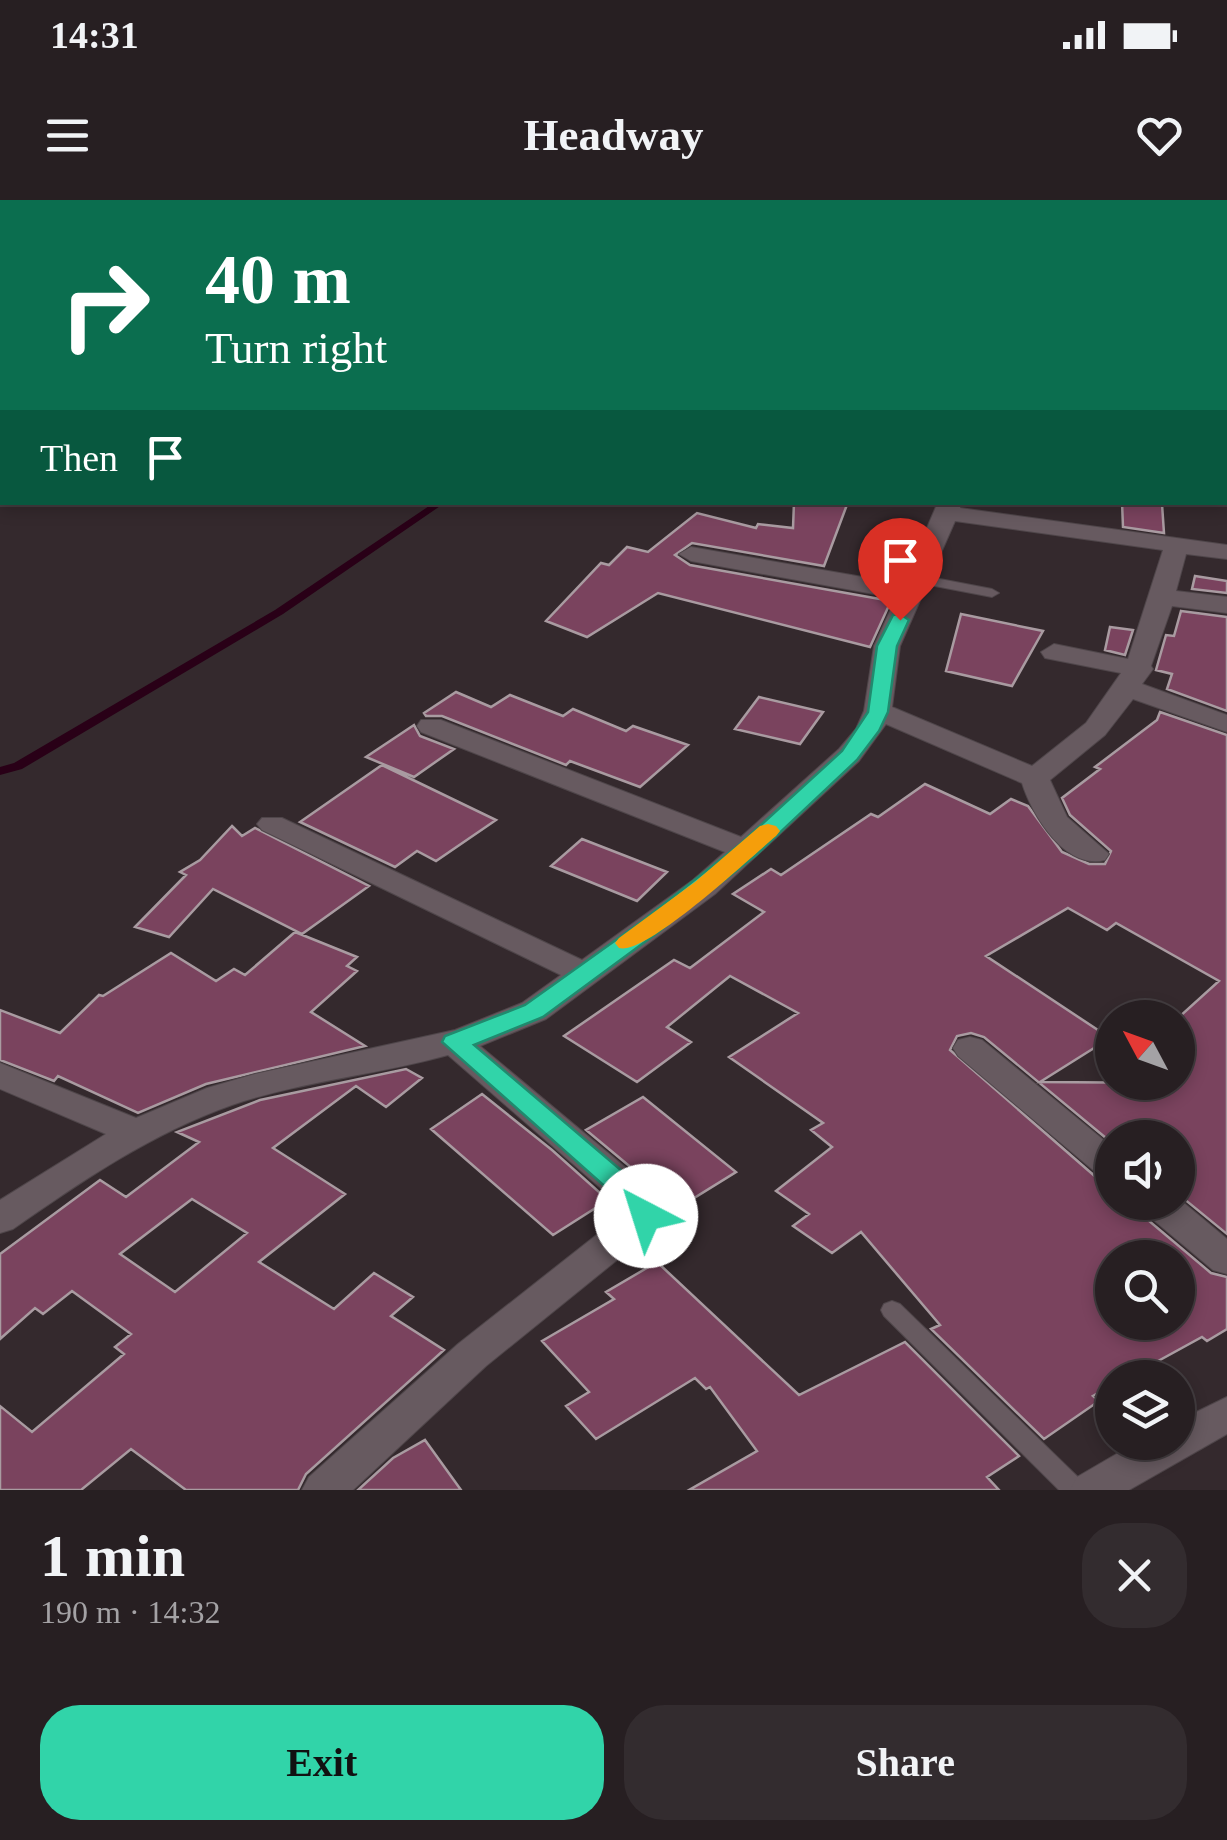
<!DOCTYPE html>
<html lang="en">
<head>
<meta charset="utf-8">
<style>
	:root { --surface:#271f22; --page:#332c2f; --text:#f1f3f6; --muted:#a4a2a5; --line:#433d40; --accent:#31d4a9 }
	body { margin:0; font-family:Georgia,serif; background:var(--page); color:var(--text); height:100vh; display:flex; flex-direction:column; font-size:38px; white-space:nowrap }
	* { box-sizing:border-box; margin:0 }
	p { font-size:32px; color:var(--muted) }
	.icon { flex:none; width:55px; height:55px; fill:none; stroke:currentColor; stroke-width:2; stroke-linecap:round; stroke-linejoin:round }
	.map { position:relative; height:1290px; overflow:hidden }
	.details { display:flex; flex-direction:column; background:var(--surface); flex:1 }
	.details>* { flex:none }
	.guide { position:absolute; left:0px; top:0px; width:1228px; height:305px; box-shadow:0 5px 15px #0003,0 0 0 2px var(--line); background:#0b6e4f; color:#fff; overflow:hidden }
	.needle { width:65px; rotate:311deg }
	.buttons { position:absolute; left:1095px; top:800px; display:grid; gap:20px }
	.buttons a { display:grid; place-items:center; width:100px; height:100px; border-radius:50%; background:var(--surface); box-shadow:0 5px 15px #0003,0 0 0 2px var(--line); font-size:50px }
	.pin { position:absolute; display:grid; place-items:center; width:85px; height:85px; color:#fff; margin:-102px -42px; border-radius:50% 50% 50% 0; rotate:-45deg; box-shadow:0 0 10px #0007 }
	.pin .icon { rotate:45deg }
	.me { position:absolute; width:110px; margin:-55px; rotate:320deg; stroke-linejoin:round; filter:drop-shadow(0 0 8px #0008) }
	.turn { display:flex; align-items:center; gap:35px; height:210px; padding:0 40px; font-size:45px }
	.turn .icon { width:130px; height:130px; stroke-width:2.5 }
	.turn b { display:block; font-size:70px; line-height:85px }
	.then { display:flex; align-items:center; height:95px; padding:0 40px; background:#0003; gap:20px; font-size:38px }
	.round { display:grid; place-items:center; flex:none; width:105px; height:105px; border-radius:40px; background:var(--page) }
	.headline { display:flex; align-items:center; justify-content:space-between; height:170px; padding:0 40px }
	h1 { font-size:60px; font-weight:700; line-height:75px }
	.button { display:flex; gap:20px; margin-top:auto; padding:20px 40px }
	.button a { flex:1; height:115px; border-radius:40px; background:var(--accent); color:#111; font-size:40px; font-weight:700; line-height:115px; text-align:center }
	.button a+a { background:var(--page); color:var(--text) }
	.status { display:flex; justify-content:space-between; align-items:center; height:70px; padding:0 50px; background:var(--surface); direction:ltr }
	.status svg { height:28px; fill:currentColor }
	header { display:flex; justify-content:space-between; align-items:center; height:130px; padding:0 40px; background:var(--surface); font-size:45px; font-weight:700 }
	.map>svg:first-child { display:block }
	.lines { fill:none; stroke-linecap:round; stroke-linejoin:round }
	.stream { fill:#290017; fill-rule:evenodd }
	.building { fill:#7a435e; stroke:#a99ba1; stroke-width:2.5; fill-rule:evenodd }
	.lane-casing { stroke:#4f464a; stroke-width:2 }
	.street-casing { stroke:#4f464a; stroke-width:2 }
	.secondary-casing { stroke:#4f464a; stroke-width:2 }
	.lane { fill:#675a60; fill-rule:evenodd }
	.street { fill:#675a60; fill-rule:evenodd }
	.secondary { fill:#94657d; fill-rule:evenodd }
	.route { fill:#31d4a9; stroke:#208a6e; stroke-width:2.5 }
	.slow { fill:#f59e0b }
</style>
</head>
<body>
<div class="status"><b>14:31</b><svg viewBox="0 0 49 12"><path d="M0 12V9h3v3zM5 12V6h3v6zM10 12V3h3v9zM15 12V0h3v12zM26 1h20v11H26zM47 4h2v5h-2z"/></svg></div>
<header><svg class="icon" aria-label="menu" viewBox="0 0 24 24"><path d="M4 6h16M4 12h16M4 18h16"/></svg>Headway<svg class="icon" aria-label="heart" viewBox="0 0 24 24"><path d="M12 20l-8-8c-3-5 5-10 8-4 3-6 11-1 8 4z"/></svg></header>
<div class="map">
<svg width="1227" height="1290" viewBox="0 0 1227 1290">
	<rect width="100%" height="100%" fill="#34292d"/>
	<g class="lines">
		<!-- stream -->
		<path class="stream" d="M813 0H827L822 2H813Z
			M435 302H446L283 414 22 569 0 575V567L14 563 275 410Z"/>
	</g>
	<!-- building -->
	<path class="building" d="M794 302H848L824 366 692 343 675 355 690 365 891 401 870 447 658 393 587 437 546 421 601 363 609 365 627 347 648 352 697 313 756 328 758 324 793 328Z
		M1122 302 1162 304 1164 333 1123 327Z
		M1195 376 1227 381V393L1192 389Z
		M1181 411 1227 417V511L1167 489 1172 474 1156 470 1166 435 1174 436Z
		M961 414 1043 431 1012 486 946 471Z
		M1110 427 1133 430 1125 455 1105 450Z
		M456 492 491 507 510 495 563 516 573 509 626 531 633 526 688 545 640 587 570 561 566 565 442 516H426L424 513Z
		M759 497 823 512 800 544 735 529Z
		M1160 512 1227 535V1034L1178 994V938H1112V943L984 837 971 833 957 836 950 850 1097 978 1112 982V1002H1136L1142 1015 1211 1073 1227 1077V1129L1207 1141 1202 1137 1127 1178H1112V1185L1093 1196 1099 1201 1044 1239 931 1129 940 1125 861 1032 832 1053 793 1026 809 1014 776 991 832 947 811 930 823 923 729 857 798 813 730 776 667 827 691 842 637 882 564 836 674 760 690 768 764 712 733 694 771 669 781 675 871 614 878 617 925 584 990 614 1011 599 1028 606 1062 652 1089 664H1105L1111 651 1070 615 1062 598 1100 569 1095 567 1157 520ZM1068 708 1107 730 1116 723 1219 781 1178 818V883L1040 882 1110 838 986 756ZM1112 1058H1178V1122H1112Z
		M414 525 420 536 454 549 414 577 366 557Z
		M382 565 496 620 436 661 417 651 395 667 300 622Z
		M232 626 242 636 255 628 369 686 302 734 213 689 169 737 135 727 186 675 180 672 200 660Z
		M582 639 667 672 637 701 551 666Z
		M295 732 357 757 347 766 357 771 311 812 365 846 206 884 138 913 58 876 54 881 0 860V810L60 833 99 795 103 796 171 753 216 781 234 769 245 775Z
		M406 869 422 878 386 907 356 886 273 948 345 994 259 1062 334 1109 374 1073 413 1097 391 1116 444 1150 306 1274 298 1290H186L131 1249 81 1290H0V1206L32 1232 124 1154 115 1147 131 1134 72 1091 43 1114 35 1108 0 1139V1054L100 980 126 997 199 942 177 932 260 900ZM192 999 247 1033 175 1092 120 1054Z
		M482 894 552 950 608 1000 553 1035 431 929Z
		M643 897 736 972 673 1011 652 985 586 930Z
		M657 1062 799 1195 905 1142 1019 1256 987 1277 999 1290H689L757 1251 710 1187 706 1189 695 1178 596 1239 566 1206 589 1192 542 1141 614 1099 606 1092Z
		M425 1240 461 1290H358L393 1258Z"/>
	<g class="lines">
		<defs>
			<path id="lane" d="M919 375 992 389 999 393 992 397 914 382 912 379Z
				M892 1101 900 1104 1084 1283 1088 1290H1059L884 1116 881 1110 884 1104Z"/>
			<path id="street" d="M2 134V146L0 147V135Z
				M0 229 2 230V244L0 243Z
				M2 279V293L0 294V280Z
				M938 302H961L960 308 1227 345V359L1186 354 1176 391 1227 397V413L1172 406 1151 466 1153 469 1142 484 1227 515V532L1133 499 1105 535 1050 580 1067 617 1109 654 1105 660C1065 670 1032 615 1022 583L886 524 859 561 715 694 546 819 480 846 650 988C662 1001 668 1009 659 1026L486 1166 353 1290H302L309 1277 458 1144 627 1011 448 855C377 875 302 881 232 905 152 933 82 981 13 1029L0 1033V1000L106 934 0 889V863L136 918 207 888 255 874 455 830 522 803 561 775 262 630 257 624 262 618H282L582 760 693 680 725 652 421 532 417 526 421 520H441L741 637 839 549 856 529 864 511 874 446 896 398 691 361 679 354 691 347 903 384ZM955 321 1163 350 1128 459 1054 444 1041 452 1045 458 1121 473 1086 523 1032 566 892 507 900 446Z
				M970 837 982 840 1112 947V979L1099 975 958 856 953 848 958 840Z
				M1178 998 1227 1039V1074L1213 1070 1144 1012 1139 1002H1178Z
				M1227 1197V1234L1129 1290H1070L1077 1277 1137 1242H1178V1221Z"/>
			<path id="secondary" d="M780 0H800L801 2H781Z
				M1225 114H1227V126H1225Z"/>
		</defs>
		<!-- lane casing -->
		<use href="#lane" class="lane-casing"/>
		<!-- street casing -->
		<use href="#street" class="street-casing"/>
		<!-- secondary casing -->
		<use href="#secondary" class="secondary-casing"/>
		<!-- lane -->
		<use href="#lane" class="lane"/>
		<!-- street -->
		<use href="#street" class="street"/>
		<!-- secondary -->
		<use href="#secondary" class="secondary"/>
	</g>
	<!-- route -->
	<path class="route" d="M900 414 909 420 897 446 888 512 879 531 857 560 756 655 657 733 543 817 474 845 656 1000 660 1016 656 1023 646 1026 636 1023 627 1006 442 842 445 836 525 805 641 722 739 645 842 551 868 512 877 446 893 415Z"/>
	<!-- slow -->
	<path class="slow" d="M768 624 776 626 780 631 776 636C751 657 646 756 619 748L615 743 619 738 695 682 760 626Z"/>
</svg>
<div class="buttons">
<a><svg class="needle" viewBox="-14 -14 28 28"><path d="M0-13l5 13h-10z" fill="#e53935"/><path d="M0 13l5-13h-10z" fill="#a4a2a5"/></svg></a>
<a><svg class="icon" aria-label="sound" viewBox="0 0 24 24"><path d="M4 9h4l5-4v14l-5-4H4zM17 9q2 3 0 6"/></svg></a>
<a><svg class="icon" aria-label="search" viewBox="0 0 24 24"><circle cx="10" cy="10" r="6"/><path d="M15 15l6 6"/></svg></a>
<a><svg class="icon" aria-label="layers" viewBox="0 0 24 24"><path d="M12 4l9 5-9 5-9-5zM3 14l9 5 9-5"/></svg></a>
</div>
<div class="pin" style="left:900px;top:420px;background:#d93025"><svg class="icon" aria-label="arrive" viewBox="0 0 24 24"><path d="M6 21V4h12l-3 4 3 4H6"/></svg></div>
<svg class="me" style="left:646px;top:1016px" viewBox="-20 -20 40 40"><circle r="19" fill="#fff"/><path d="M0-13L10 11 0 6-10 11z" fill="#31d4a9"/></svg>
<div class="guide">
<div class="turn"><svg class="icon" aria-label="right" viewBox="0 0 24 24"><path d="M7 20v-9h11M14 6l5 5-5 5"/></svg><div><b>40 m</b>Turn right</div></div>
<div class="then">Then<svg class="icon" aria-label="arrive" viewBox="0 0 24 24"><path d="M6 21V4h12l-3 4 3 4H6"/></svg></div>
</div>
</div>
<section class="details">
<div class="headline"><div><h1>1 min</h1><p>190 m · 14:32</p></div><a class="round"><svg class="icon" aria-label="close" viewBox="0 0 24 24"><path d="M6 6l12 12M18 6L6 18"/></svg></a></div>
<div class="button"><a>Exit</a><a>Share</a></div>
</section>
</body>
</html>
